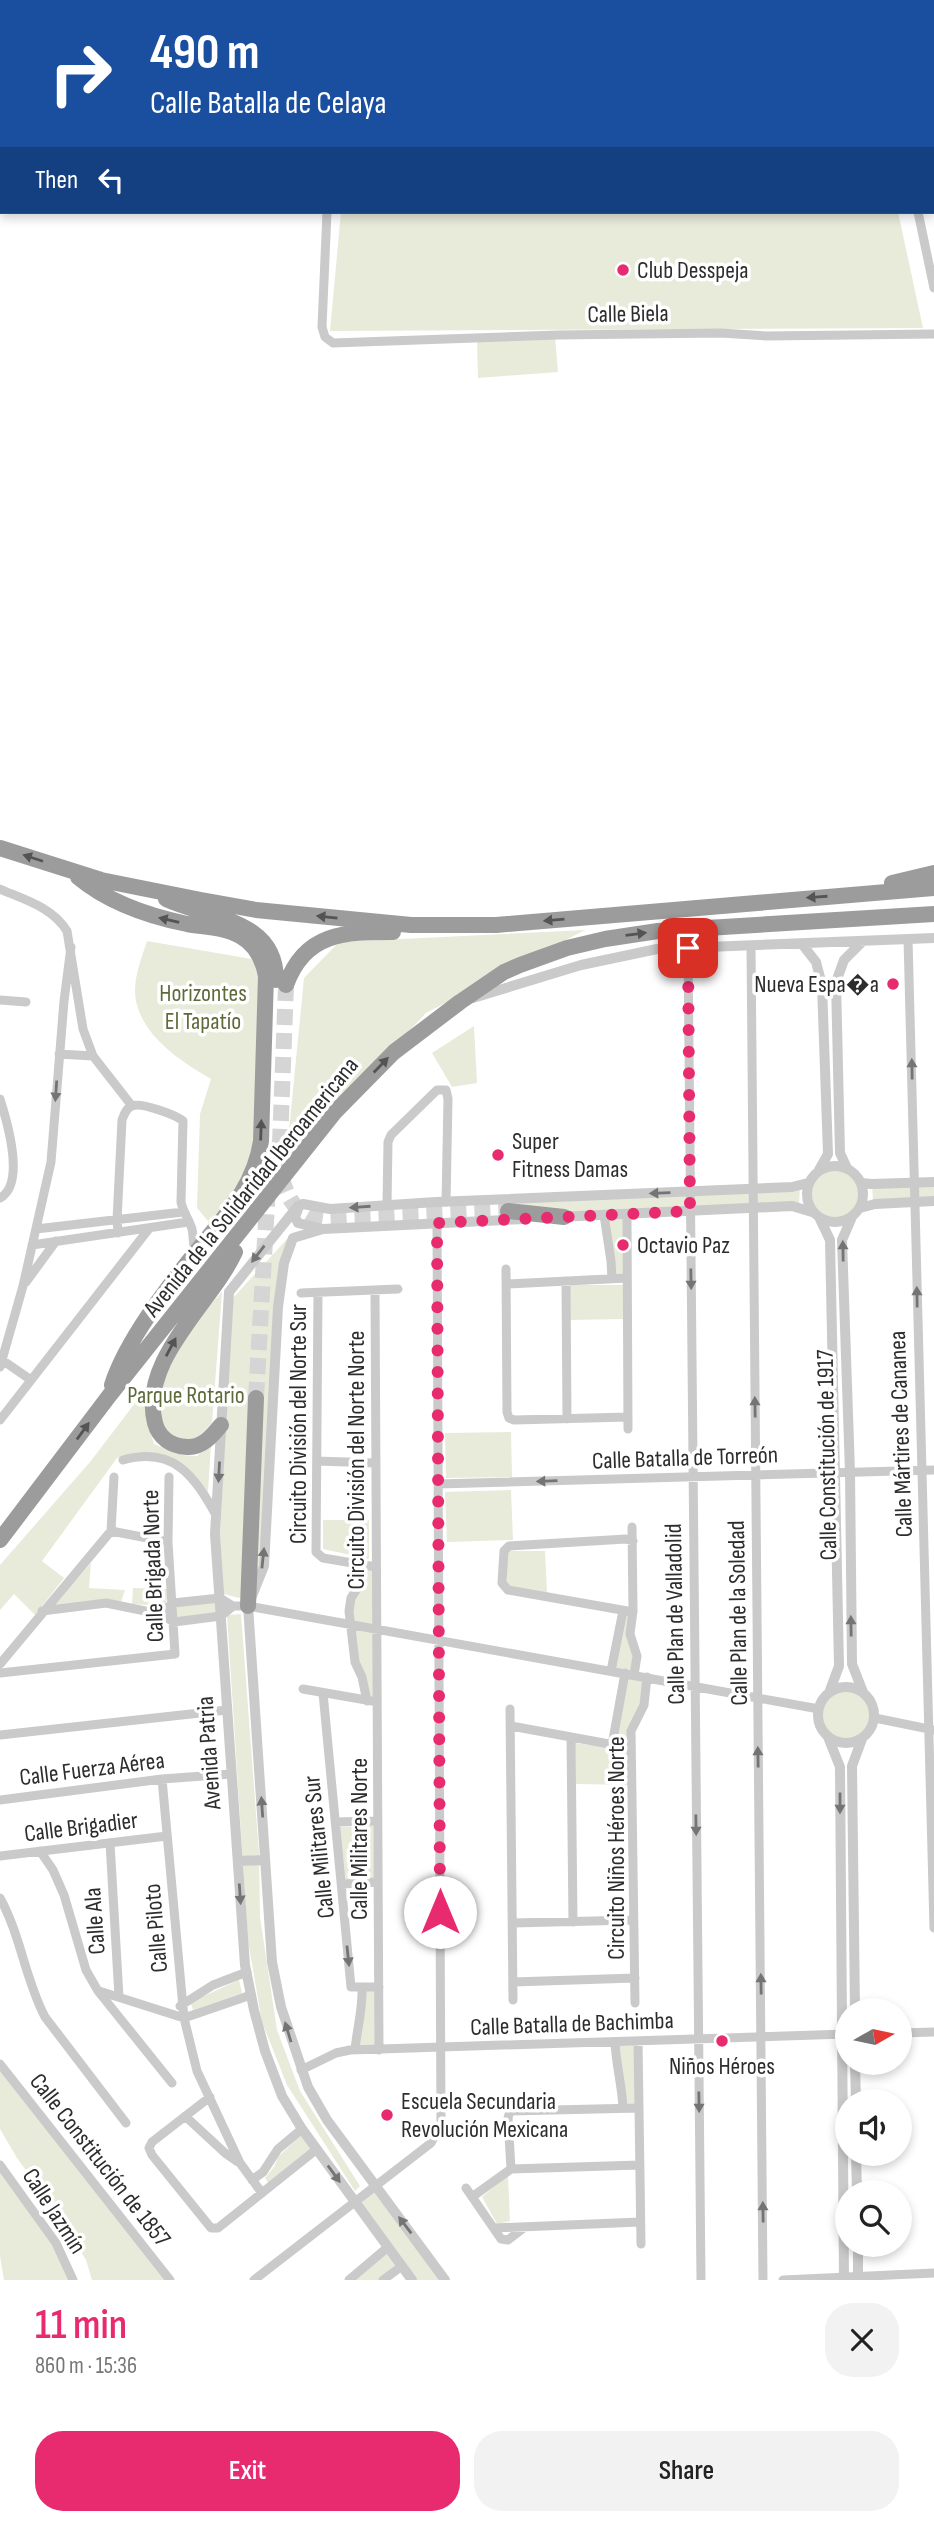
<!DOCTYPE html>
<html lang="en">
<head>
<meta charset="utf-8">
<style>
	:root { --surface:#fff; --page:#f2f2f2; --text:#222; --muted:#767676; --accent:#e82b6f }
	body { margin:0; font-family:"Sofia Sans Condensed",sans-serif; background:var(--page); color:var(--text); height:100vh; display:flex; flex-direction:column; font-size:26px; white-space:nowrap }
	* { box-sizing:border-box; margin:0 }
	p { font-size:23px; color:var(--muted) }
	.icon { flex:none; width:38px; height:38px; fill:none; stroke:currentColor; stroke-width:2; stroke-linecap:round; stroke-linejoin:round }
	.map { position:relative; height:2280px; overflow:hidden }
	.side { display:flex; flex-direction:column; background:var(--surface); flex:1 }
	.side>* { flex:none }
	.banner { position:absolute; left:0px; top:0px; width:934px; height:214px; box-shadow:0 4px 10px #0003; background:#1a4fa0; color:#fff; overflow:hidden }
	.needle { width:46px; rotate:81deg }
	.fabs { position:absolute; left:835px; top:1998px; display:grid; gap:14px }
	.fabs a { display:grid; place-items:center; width:77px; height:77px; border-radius:50%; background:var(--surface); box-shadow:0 4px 10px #0003; font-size:35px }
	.pin { position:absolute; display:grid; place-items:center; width:60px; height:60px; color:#fff; margin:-30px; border-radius:14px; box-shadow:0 4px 10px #0006 }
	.me { position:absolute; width:77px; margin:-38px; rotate:0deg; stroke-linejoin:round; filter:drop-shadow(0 0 5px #0008) }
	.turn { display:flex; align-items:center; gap:24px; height:147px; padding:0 35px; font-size:32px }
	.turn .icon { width:91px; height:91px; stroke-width:2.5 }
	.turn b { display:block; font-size:49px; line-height:60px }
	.then { display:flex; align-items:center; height:66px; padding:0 35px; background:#0003; gap:14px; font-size:26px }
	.round { display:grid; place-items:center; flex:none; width:74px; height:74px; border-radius:28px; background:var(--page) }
	.head { display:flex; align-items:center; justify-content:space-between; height:119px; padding:0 35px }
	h1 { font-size:42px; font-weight:600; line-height:52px; color:var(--accent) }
	.action { display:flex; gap:14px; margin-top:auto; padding:14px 35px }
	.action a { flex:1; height:80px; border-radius:28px; background:var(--accent); color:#fff; font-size:28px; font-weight:600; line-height:80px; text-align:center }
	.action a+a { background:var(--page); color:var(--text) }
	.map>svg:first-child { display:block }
	.green { fill:#e8ebda }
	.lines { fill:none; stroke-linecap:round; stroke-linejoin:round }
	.trunk-tunnel { stroke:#d5d5d5; stroke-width:16; stroke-dasharray:16 8; stroke-linecap:butt }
	.minor { stroke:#cacaca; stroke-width:9 }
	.tertiary { stroke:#cacaca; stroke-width:10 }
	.trunk { stroke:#9c9c9c; stroke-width:16 }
	.oneway { fill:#545454 }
	.oneway2 { fill:#747474 }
	.route { stroke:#e82b6f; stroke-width:12; stroke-dasharray:0 21.6 }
	.poi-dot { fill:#e82b6f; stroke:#fff; stroke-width:2.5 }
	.labels { text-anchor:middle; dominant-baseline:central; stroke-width:7; stroke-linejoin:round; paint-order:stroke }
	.poi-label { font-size:24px; fill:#2d2d2d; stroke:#fff; text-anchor:start }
	.street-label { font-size:24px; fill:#2d2d2d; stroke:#fff }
	.park-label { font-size:24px; fill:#5e6a3a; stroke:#fff }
</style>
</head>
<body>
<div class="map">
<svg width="934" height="2280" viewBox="0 0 934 2280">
	<rect width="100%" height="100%" fill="#fff"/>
	<!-- green -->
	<path class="green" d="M414 0H886V2H413Z
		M341 212H898L923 328 330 331Z
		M555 337 558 372 478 378 477 341Z
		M585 930 426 1013 286 1161 304 978 339 942Z
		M147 941 258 960 259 1153 208 1234V1221L197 1208 200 1114 211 1079C181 1061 144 1038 136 1001 132 981 141 960 147 941Z
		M474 1026 477 1083 452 1087 432 1053Z
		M810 1194a25 25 0 1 1 50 0a25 25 0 1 1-50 0Z
		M934 1182V1199L873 1202 872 1184Z
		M800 1185 799 1208 564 1217 513 1202Z
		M627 1216V1278L614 1277 606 1217Z
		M288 1238 259 1564 251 1590 239 1598 224 1594 220 1537 232 1299Z
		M570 1285H623L624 1319 570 1320Z
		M222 1292 212 1423 195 1440C156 1441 157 1423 161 1391 162 1383 162 1372 165 1364 178 1336 201 1315 222 1292Z
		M145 1390 148 1425 154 1444 182 1455 197 1456 211 1444 208 1492C180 1455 164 1447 117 1458L42 1561 64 1578 35 1615 14 1594 0 1610V1565L90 1462Z
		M511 1432 512 1477 446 1478 445 1433Z
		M511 1490 513 1540 447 1542 445 1492Z
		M323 1520H369V1559L323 1549Z
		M506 1551H545L547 1593 507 1586Z
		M91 1563 89 1588 125 1590 121 1602 54 1605Z
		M365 1567H376L377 1699 367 1701C357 1668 347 1633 354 1598 356 1588 362 1577 365 1567Z
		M133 1588 168 1589 166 1606 132 1604Z
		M220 1598 221 1615 174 1622 173 1603Z
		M623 1611 633 1612 634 1675 647 1677 644 1705 631 1731V1748L612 1745 628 1674 613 1669Z
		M241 1614 259 1853 260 1917 277 2030 300 2091 360 2186 355 2191 287 2085 262 2022 248 1941 227 1615Z
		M818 1715a28 28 0 1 1 56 0a28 28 0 1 1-56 0Z
		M575 1743 629 1751V1785L576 1784Z
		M373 1826 374 1879H343L338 1827Z
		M239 1980 242 1993 193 2010 190 2001C207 1996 222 1987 239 1980Z
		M362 1987H377L379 2050H357Z
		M638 2041 639 2108H623L615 2042Z
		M0 2064 169 2280H92L86 2260 61 2218 17 2158 0 2129Z
		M302 2134 313 2148 269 2184 265 2178 274 2167 278 2157Z
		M0 2164 56 2243 73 2280H4L0 2256Z
		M508 2175 510 2221 497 2224 482 2197Z
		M378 2189 445 2280H414L360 2203Z
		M388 2247 402 2266 383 2280H349Z"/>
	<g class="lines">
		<!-- trunk-tunnel -->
		<path class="trunk-tunnel" d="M286 985 279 1170C284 1186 290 1208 307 1215 312 1218 319 1218 325 1219L508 1211
			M256 1398 270 1152"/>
		<!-- minor -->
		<path class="minor" d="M907 0V2
			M89 2V0
			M148 2V0
			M210 2V0
			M258 2V0
			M326 2V0
			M353 2V0
			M392 2V0
			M327 212 322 327 325 337 333 343 558 335 721 333 767 336 934 334
			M918 212 934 288
			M0 889C25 900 52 907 67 931L83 1029 93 1056 132 1106
			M908 939 934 1928
			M751 946 763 2280
			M688 948 701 2280
			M0 1000 26 1002
			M59 1054 93 1056
			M0 1099C7 1121 26 1184 0 1198
			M387 1205 388 1142 391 1135 437 1090H446L448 1099 446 1202
			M627 1214 628 1429
			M604 1215 611 1261 612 1279
			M36 1229 183 1212
			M118 1233 117 1220 122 1120C124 1115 126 1108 132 1106 141 1102 176 1115 183 1121L181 1202C183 1212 189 1219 192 1229 194 1237 192 1244 196 1252
			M32 1245 188 1222
			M506 1269 507 1412 509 1418 514 1420 628 1417
			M566 1281 567 1419
			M26 1282 56 1241
			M506 1284 627 1278
			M375 1291 379 2050
			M301 1293 398 1289
			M318 1293 316 1552 323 1558 376 1567
			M2 1360 31 1380
			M0 1367 23 1286 51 1162 64 1001 71 947
			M0 1420 148 1230
			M123 1460C174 1446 194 1476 216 1515
			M317 1461 375 1463
			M438 1484 934 1470
			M632 1527 633 1611 630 1634 637 1656 634 1675
			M111 1531 168 1542
			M633 1541 626 1539 509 1546 504 1551 502 1583 508 1590 633 1612
			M363 1565 360 1584 351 1598 349 1611 355 1662 362 1677 367 1701
			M42 1611 106 1603 160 1614 174 1622 221 1616 233 1606
			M160 1614 173 1603 220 1598 233 1606H248L819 1709
			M0 1664 111 1531 114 1477
			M611 1671 623 1611
			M0 1673 175 1654 168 1542 169 1477
			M303 1689 372 1701
			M323 1693 351 1987H379
			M510 1709 513 2000
			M875 1718 934 1730
			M511 1726 631 1748
			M0 1735 227 1710
			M571 1737 573 1922
			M612 1745 625 1673
			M162 1779 184 2018 197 2071 240 2163 262 2193
			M0 1800 162 1779 231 1774
			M335 1822 378 1821
			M110 1843 119 1997
			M40 1851 53 1870 64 1895 86 1970 98 1991 172 2083
			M0 1856 167 1836
			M342 1884 378 1882
			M0 1898C21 1936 25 1979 45 2017L126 2123
			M513 1923 633 1920
			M513 1982 635 1978
			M99 1991 184 2018 251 1995
			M635 2003 631 1731 644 1705 647 1677
			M180 2006 213 1985 247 1972
			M900 2033 934 2032
			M638 2041 641 2244
			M615 2042C616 2065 622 2085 623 2108
			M355 2050C357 2028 363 2009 362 1987
			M0 2064 170 2280
			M301 2070 336 2053 350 2050 847 2034
			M210 2097 152 2142 149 2148 152 2155 211 2228H218L317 2149
			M185 2116 225 2153 238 2162
			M0 2165 56 2243 73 2280
			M511 2169 508 2118 510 2111 639 2108
			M511 2169 640 2165
			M252 2180 263 2172 278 2149 302 2129
			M466 2188 501 2239 508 2240 525 2227
			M472 2197 511 2169
			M494 2228 640 2222
			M254 2280 431 2143 441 2124 437 1223
			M349 2280 388 2247
			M383 2280 402 2266
			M783 2280 934 2273"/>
		<!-- tertiary -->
		<path class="tertiary" d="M802 944 816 962 822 985 828 1154 819 1170
			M473 998 581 965 657 949 934 938
			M807 1194a28 28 0 1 1 56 0a28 28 0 1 1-56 0Z
			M847 1168 840 1153 836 982 844 960 863 941
			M861 1183 872 1184 934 1182
			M303 1204 298 1206 229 1292 215 1534 245 1965 254 2010 265 2051 282 2096 302 2129 412 2280
			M303 1204 330 1209 436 1202 792 1187 808 1183
			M860 1208 875 1204 934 1201
			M298 1209 295 1217 298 1223 323 1229 524 1219
			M558 1217 792 1206 812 1212
			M852 1217 842 1240 850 1472 852 1664 863 1692
			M820 1219 830 1240 839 1666 829 1693
			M323 1229 293 1238 284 1263 278 1307 264 1566 248 1606 272 1962 281 2007 308 2087 327 2120 445 2280
			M818 1715a28 28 0 1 1 56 0a28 28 0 1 1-56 0Z
			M828 1737 840 1767 844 2280
			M238 1861 265 1860
			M855 2011 852 1766 862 1739
			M855 2063 856 2102
			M856 2154 857 2193
			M858 2245V2280"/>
		<!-- trunk -->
		<path class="trunk" d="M0 848 101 880 201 900 256 910 411 925H496L934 888
			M78 877C109 903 148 916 187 924 204 927 225 927 240 936 255 944 263 960 266 976L261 1141C254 1188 224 1217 196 1252 167 1288 126 1341 112 1385
			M892 883 934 873
			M166 899C209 919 276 918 276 980
			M286 985C305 932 345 932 393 932
			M508 1211 564 1217
			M221 1425C212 1436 202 1448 187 1447 171 1446 159 1438 155 1423 139 1360 211 1304 235 1252
			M0 1540 109 1396 334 1113 394 1052 460 1002 504 972 520 965 567 948 605 939 658 931 934 914
			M248 1606 256 1398"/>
	</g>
	<!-- one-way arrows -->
	<defs><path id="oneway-solid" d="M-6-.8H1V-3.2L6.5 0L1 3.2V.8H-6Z" transform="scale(1.75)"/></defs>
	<g class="oneway">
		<use href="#oneway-solid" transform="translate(33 858) rotate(-162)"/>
		<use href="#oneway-solid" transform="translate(817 897) rotate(176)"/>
		<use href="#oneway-solid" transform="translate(327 917) rotate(-174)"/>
		<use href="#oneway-solid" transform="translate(169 920) rotate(-167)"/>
		<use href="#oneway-solid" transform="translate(554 920) rotate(175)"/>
		<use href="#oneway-solid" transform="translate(636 934) rotate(-7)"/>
		<use href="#oneway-solid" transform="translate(381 1065) rotate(-46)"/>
		<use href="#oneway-solid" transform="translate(261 1130) rotate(-88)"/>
		<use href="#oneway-solid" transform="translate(171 1347) rotate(-62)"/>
		<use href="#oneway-solid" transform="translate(83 1431) rotate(-54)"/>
	</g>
	<g class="oneway2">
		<use href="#oneway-solid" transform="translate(912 1069) rotate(-91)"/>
		<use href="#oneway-solid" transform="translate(56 1091) rotate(94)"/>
		<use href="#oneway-solid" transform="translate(660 1193) rotate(178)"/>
		<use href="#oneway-solid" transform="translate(360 1207) rotate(176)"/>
		<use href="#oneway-solid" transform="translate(843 1251) rotate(-91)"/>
		<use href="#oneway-solid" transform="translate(258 1254) rotate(128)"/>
		<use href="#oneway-solid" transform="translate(691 1279) rotate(89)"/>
		<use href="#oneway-solid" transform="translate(917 1297) rotate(-91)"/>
		<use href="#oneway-solid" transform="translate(755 1407) rotate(-91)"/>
		<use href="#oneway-solid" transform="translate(219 1472) rotate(93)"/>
		<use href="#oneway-solid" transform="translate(547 1481) rotate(178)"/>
		<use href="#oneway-solid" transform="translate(263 1558) rotate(-84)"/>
		<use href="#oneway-solid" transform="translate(851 1626) rotate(-91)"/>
		<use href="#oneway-solid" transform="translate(758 1757) rotate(-91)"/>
		<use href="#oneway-solid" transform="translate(840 1803) rotate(90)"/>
		<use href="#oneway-solid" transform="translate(262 1807) rotate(-94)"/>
		<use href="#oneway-solid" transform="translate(696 1825) rotate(89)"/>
		<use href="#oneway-solid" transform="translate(240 1894) rotate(86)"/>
		<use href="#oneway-solid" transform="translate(348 1956) rotate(84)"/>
		<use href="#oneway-solid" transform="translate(761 1984) rotate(-91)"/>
		<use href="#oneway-solid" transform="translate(288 2032) rotate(-107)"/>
		<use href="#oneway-solid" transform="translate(699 2102) rotate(89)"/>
		<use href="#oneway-solid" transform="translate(334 2174) rotate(54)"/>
		<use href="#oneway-solid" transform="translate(763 2212) rotate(-91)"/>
		<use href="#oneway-solid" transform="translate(405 2225) rotate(-127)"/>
	</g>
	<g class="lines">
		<!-- route -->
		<path class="route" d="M440 1912 437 1223 690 1211 688 948"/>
	</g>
	<!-- markers -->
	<g class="poi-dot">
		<circle cx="623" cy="270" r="7"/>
		<circle cx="893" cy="984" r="7"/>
		<circle cx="498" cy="1155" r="7"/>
		<circle cx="623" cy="1245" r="7"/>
		<circle cx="722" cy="2041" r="7"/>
		<circle cx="387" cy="2115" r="7"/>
	</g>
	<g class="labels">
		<!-- poi labels -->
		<g class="poi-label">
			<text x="637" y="270">Club Desspeja</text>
			<text x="879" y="984" text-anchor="end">Nueva Espa�a</text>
			<text x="512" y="1141">Super<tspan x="512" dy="28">Fitness Damas</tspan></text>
			<text x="637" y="1245">Octavio Paz</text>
			<text x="722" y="2066" text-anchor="middle">Niños Héroes</text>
			<text x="401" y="2101">Escuela Secundaria<tspan x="401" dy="28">Revolución Mexicana</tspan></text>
		</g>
		<!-- street labels -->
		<g class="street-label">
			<text transform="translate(628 314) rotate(-1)">Calle Biela</text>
			<text transform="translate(251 1187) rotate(-51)">Avenida de la Solidaridad Iberoamericana</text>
			<text transform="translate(298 1424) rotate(-90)">Circuito División del Norte Sur</text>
			<text transform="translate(901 1434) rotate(-92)">Calle Mártires de Cananea</text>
			<text transform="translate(827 1455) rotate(-91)">Calle Constitución de 1917</text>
			<text transform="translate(685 1458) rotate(-2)">Calle Batalla de Torreón</text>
			<text transform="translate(356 1460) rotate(-90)">Circuito División del Norte Norte</text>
			<text transform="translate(153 1566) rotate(-92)">Calle Brigada Norte</text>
			<text transform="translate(738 1613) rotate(-91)">Calle Plan de la Soledad</text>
			<text transform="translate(675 1614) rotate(-91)">Calle Plan de Valladolid</text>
			<text transform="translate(209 1753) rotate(-94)">Avenida Patria</text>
			<text transform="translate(92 1769) rotate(-7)">Calle Fuerza Aérea</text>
			<text transform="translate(81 1827) rotate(-7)">Calle Brigadier</text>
			<text transform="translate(359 1839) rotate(-90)">Calle Militares Norte</text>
			<text transform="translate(319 1847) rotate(-96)">Calle Militares Sur</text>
			<text transform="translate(616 1848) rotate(-90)">Circuito Niños Héroes Norte</text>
			<text transform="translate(95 1921) rotate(-94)">Calle Ala</text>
			<text transform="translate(156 1928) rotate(-95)">Calle Piloto</text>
			<text transform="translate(572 2024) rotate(-2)">Calle Batalla de Bachimba</text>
			<text transform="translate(100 2160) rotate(52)">Calle Constitución de 1857</text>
			<text transform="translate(54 2211) rotate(57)">Calle Jazmín</text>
		</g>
		<!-- park labels -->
		<g class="park-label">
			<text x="203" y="993">Horizontes<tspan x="203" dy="28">El Tapatío</tspan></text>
			<text x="186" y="1395">Parque Rotario</text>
		</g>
	</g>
</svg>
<div class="fabs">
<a><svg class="needle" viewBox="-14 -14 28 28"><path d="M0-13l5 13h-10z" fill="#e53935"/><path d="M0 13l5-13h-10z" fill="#767676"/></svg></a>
<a><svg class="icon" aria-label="sound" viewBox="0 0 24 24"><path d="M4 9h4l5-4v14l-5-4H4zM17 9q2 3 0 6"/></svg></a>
<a><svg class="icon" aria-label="search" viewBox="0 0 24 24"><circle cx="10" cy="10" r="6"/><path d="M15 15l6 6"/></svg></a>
</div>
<div class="pin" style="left:688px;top:948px;background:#d93025"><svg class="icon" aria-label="arrive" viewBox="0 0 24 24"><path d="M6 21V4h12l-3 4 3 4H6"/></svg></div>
<svg class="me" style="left:440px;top:1912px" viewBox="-20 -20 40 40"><circle r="19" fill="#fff"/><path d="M0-13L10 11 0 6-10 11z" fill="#e82b6f"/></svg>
<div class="banner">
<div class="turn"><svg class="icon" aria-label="right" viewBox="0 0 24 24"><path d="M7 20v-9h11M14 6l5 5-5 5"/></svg><div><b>490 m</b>Calle Batalla de Celaya</div></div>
<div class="then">Then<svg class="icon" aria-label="left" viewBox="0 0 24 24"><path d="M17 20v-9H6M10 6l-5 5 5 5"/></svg></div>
</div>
</div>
<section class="side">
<div class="head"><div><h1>11 min</h1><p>860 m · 15:36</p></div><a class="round"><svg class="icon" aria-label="close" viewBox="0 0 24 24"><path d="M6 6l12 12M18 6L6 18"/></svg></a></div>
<div class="action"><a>Exit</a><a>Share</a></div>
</section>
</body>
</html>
